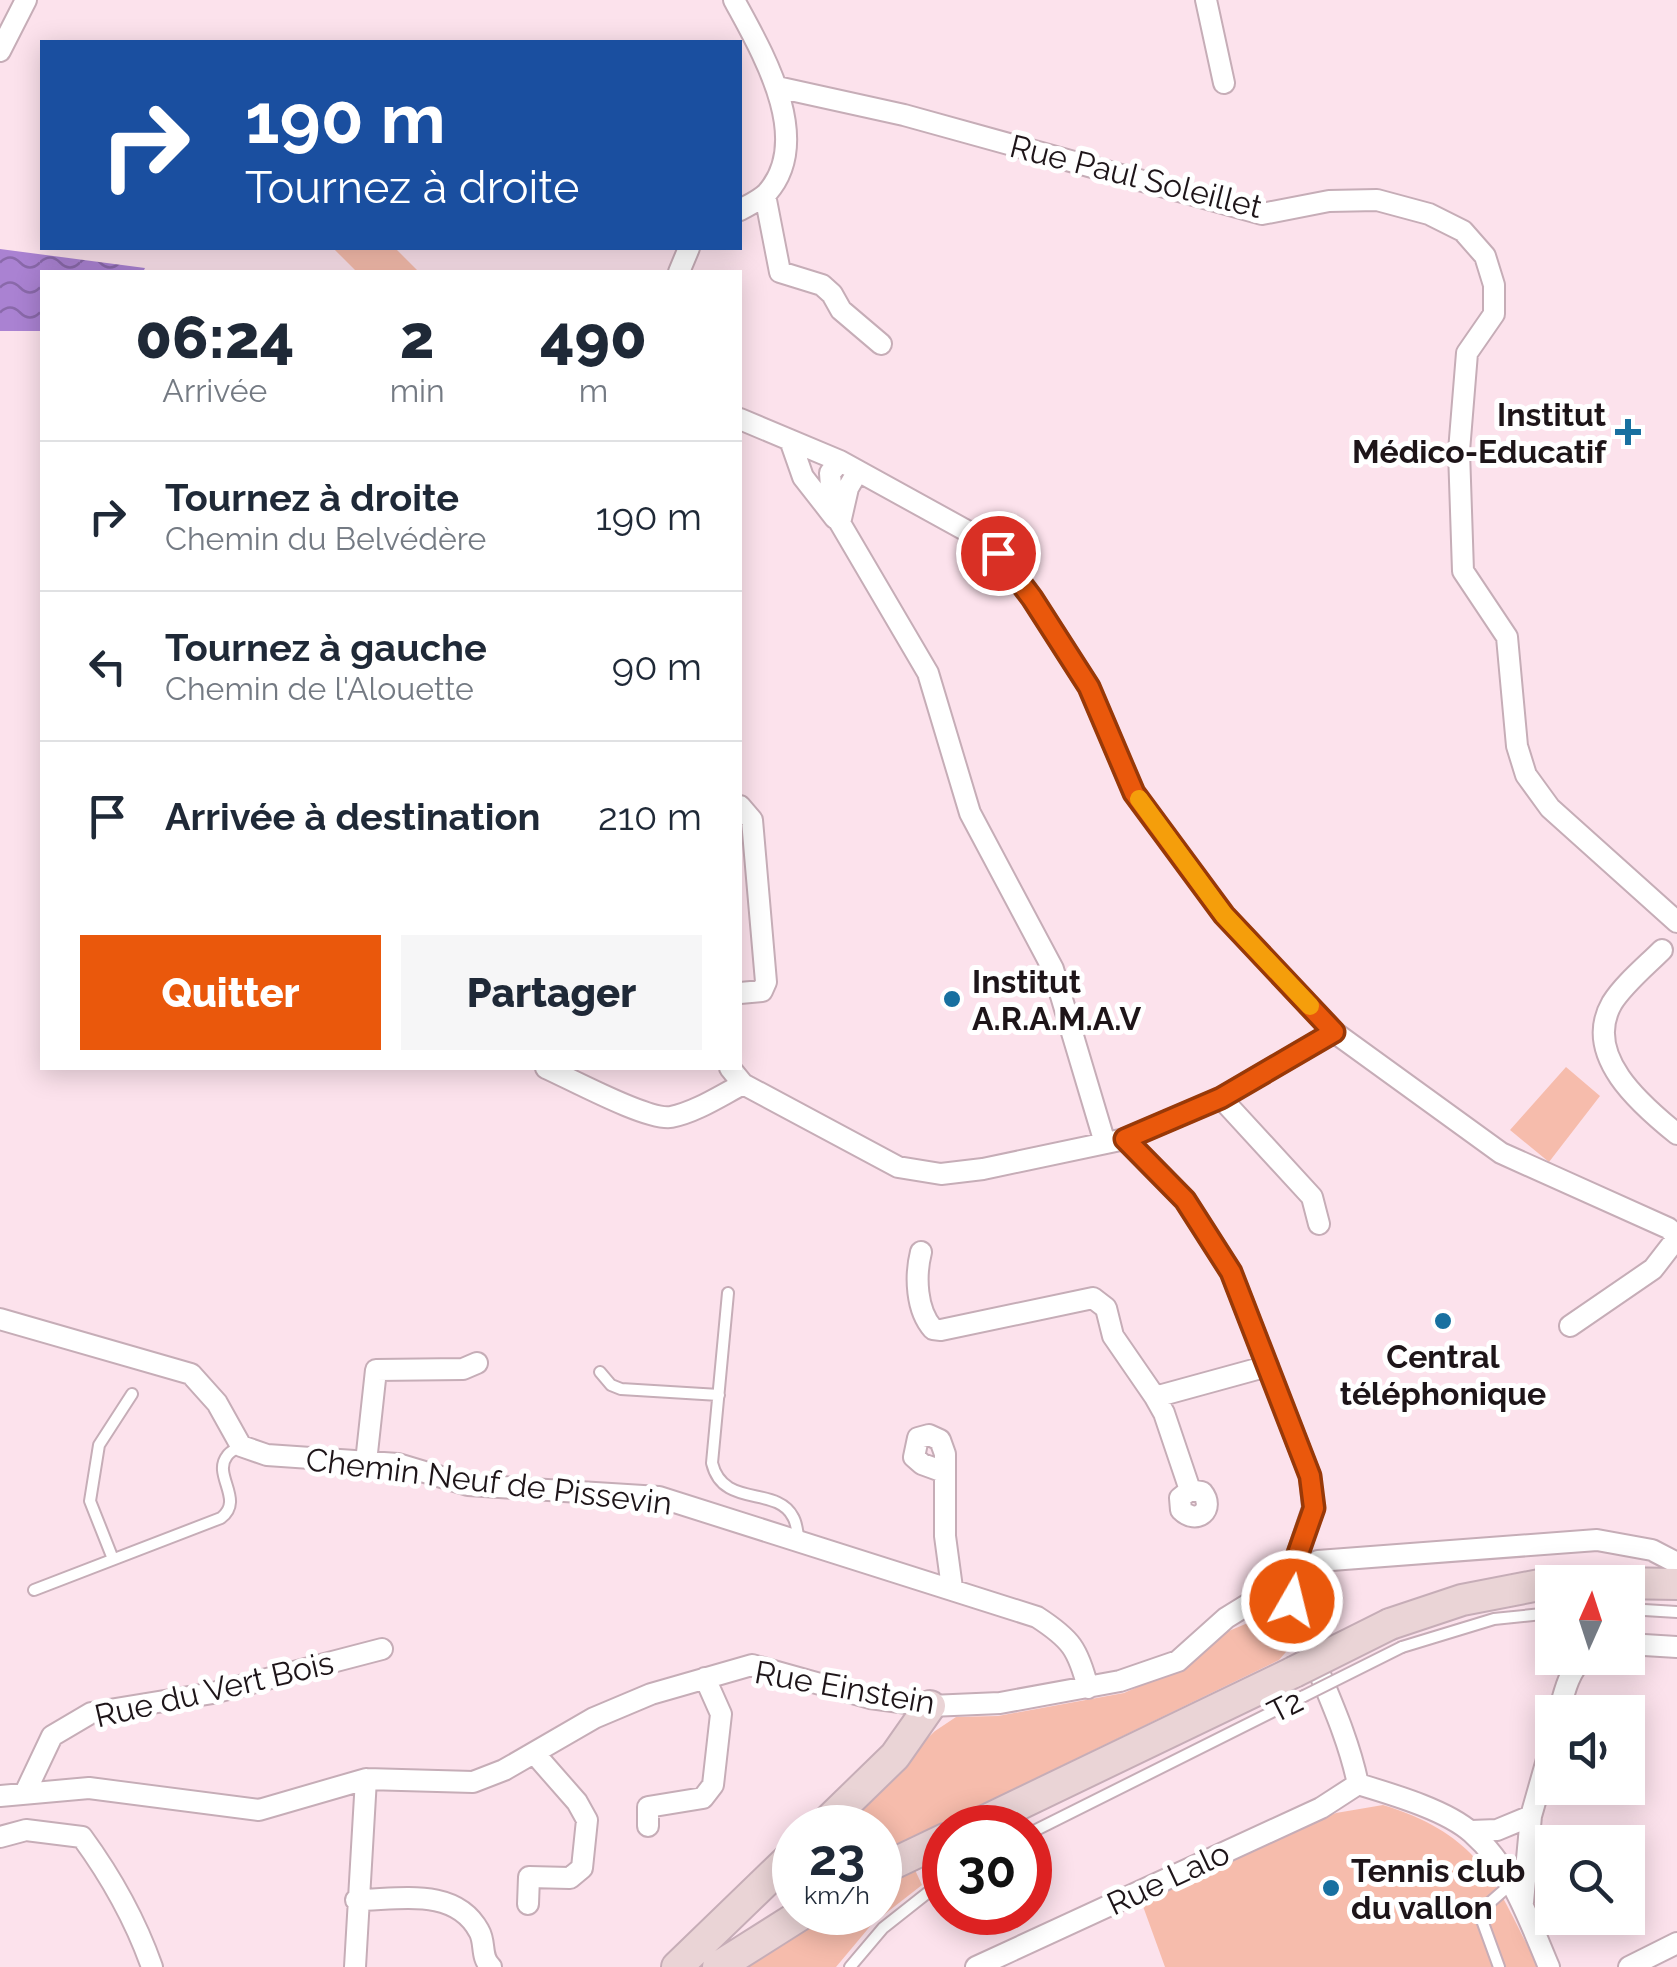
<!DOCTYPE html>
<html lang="fr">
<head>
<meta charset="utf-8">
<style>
	:root { --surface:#fff; --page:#f6f6f7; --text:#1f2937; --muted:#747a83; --line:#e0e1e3; --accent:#ea580c }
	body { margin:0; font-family:Raleway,sans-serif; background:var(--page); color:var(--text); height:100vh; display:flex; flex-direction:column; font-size:38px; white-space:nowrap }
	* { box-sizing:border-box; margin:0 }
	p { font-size:32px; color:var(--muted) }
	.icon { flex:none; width:55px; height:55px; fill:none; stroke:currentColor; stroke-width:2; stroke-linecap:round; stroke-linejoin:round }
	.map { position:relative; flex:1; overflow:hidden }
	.side { position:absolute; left:40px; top:270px; width:702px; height:800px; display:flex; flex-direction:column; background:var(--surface); border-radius:0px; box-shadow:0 5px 25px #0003 }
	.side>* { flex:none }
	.top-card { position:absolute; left:40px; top:40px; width:702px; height:210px; border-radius:0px; box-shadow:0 5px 25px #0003; background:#1a4fa0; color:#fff; overflow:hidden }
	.needle { width:65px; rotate:3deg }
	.controls { position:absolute; left:1535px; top:1565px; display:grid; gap:20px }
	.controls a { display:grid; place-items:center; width:110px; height:110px; border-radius:0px; background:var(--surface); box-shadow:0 5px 25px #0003; font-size:50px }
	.speed { position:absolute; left:772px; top:1805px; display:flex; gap:20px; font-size:50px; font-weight:700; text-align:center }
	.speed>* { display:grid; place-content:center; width:130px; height:130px; border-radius:50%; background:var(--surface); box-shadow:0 5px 25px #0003; line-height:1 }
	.speed small { font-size:25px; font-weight:400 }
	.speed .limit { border:15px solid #d22; background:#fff; color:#111 }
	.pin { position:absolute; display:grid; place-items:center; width:85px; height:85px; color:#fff; margin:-42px; border:5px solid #fff; border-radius:50%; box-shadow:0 2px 10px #0007 }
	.me { position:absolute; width:110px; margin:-55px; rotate:8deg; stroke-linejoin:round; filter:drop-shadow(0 0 8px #0008) }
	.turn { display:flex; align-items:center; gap:35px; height:210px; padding:0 40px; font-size:45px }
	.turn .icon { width:130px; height:130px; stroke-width:2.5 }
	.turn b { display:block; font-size:70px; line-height:85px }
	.eta { display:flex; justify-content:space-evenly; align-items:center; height:170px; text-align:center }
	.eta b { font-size:60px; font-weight:800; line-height:70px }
	.primary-button { display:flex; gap:20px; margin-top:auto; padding:20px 40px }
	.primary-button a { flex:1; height:115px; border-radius:0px; background:var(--accent); color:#fff; font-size:40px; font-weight:800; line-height:115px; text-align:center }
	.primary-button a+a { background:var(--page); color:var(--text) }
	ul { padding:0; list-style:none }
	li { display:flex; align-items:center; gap:30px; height:150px; padding:0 40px; border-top:2px solid var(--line) }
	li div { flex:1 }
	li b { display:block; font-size:38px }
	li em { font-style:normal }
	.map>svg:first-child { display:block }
	.green { fill:#f6bcac }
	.water { fill:url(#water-waves) }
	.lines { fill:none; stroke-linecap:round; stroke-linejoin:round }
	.service-casing { stroke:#c6adb7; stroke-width:14 }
	.minor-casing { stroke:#c6adb7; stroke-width:24 }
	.secondary-casing { stroke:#c6adb7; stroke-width:34 }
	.service { stroke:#fff; stroke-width:10 }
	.minor { stroke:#fff; stroke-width:20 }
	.secondary { stroke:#ead4d6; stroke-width:30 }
	.service-bridge-casing { stroke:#c6adb7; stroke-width:14; stroke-linecap:butt }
	.secondary-bridge-casing { stroke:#c6adb7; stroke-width:34; stroke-linecap:butt }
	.service-bridge { stroke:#fff; stroke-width:10 }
	.secondary-bridge { stroke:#ead4d6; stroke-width:30 }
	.route-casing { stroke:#983908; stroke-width:25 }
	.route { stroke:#ea580c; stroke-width:18 }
	.slow { stroke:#f59e0b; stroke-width:18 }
	.poi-dot { fill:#1870a0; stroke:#fff; stroke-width:4 }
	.labels { text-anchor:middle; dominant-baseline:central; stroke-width:10; stroke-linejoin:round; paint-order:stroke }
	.street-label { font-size:32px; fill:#1e1519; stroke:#fff }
	.poi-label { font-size:32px; font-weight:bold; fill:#1e1519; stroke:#fff; text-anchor:start }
</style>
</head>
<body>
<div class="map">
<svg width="1677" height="1967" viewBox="0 0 1677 1967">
	<defs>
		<pattern id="water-waves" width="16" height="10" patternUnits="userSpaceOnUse" patternTransform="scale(2.5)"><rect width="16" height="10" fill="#aa82d2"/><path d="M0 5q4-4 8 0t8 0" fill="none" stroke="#8a69aa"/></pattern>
	</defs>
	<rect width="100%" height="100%" fill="#fce2ec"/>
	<!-- green -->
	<path class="green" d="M395 248 419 272H357L334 249Z
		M1566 1067 1600 1096 1549 1162 1510 1130Z
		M1255 1620 1276 1625 1292 1645 1279 1660 880 1854V1828H834L935 1731 956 1717 998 1716 1124 1693 1189 1664 1224 1633Z
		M1383 1805C1481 1835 1496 1883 1538 1967H1165L1140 1898 1336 1813Z
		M915 1870 922 1885 872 1924 836 1967H735L791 1931 829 1913 880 1912V1887Z"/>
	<!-- water -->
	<path class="water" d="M0 249 145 268 143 272H42V331H0Z"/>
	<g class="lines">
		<defs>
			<path id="service" d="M728 1293 712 1463C723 1509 777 1485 793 1517 797 1523 797 1533 799 1540
				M600 1372 611 1385 621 1389 719 1395
				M113 1559 90 1501 99 1445 132 1394
				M34 1590 221 1518C245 1500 212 1475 227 1456 230 1451 236 1449 241 1446
				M1628 1609 1677 1612
				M1402 1647 1494 1619 1552 1613
				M1030 1833 1304 1696
				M850 1967 883 1928 945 1879
				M1499 1967 1479 1912 1511 1884"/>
			<path id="minor" d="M734 0C761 50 815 139 767 193 760 200 749 205 740 210
				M1206 0 1224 83
				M0 51 26 0
				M777 87 904 115 1262 214 1329 201 1377 200 1429 214 1463 231 1485 256 1494 285V314L1467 353 1459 451 1463 571 1507 637 1517 746 1526 775 1550 808 1677 922
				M765 195 780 272 822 285 832 294 841 310 881 344
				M679 272 689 248
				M740 419 840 461 967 531 998 553 1032 598 1089 687 1134 793 1224 915 1334 1032 1501 1153 1668 1228 1677 1236
				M790 440 803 477 835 518
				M840 461 830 473 832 500 840 523 928 673 970 813 1053 969 1105 1143
				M840 523 848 488 858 471
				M740 806 752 820 766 982 762 991 740 993
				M1662 950C1646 966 1624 984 1612 1003 1582 1055 1641 1105 1677 1134
				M546 1068C571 1079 648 1121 671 1117 696 1112 720 1096 743 1084
				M730 1068 743 1084 898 1167 941 1174 983 1169 1125 1139 1221 1098 1334 1032
				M1221 1098 1312 1197 1319 1224
				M1125 1139 1185 1200 1231 1272 1310 1476 1313 1508 1288 1582
				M921 1252C915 1276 916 1310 933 1329L941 1330 1093 1298 1106 1308 1113 1336 1155 1397 1268 1366
				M0 1319 191 1374 217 1403 241 1446 267 1455 398 1464 468 1485 659 1497 1037 1617C1071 1639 1078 1649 1088 1688
				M1570 1326 1653 1269 1677 1238
				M1155 1397 1164 1413 1190 1490 1180 1498 1181 1510C1197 1526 1216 1509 1202 1492L1190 1490
				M366 1462 376 1370 463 1369 477 1363
				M944 1472 922 1464 914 1457 918 1438 929 1435 940 1440 945 1454V1536L952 1588
				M1288 1582C1304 1653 1343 1712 1358 1784
				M1628 1644 1677 1647
				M1559 1712C1564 1693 1569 1670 1584 1658
				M1358 1784C1391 1794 1447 1810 1472 1833 1511 1867 1529 1920 1549 1967
				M25 1793 52 1736 91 1713 213 1693 382 1649
				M0 1796 89 1788 259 1810 366 1779 473 1782 504 1770 594 1718 651 1694 752 1665 870 1698 930 1706 1000 1703 1120 1681 1178 1661 1226 1618 1318 1561 1597 1540 1652 1550 1677 1563
				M648 1826V1807L703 1798 713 1785 721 1714 705 1678
				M1471 1831 1497 1830 1531 1816
				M0 1837 26 1830 82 1837C112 1878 135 1919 152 1967
				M356 1900C397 1900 455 1886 479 1931 486 1943 480 1957 491 1967
				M1523 1902 1531 1816 1552 1742
				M528 1904 529 1877 570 1878 582 1868 587 1820 577 1802 534 1753
				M355 1967 366 1779
				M976 1967 1321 1808 1358 1784
				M1629 1967 1677 1943"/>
			<path id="secondary" d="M1390 1624 1462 1600 1555 1582 1677 1584
				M821 1828 895 1756 930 1706
				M970 1828 1294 1672
				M880 1870 945 1839
				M677 1967 795 1853
				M718 1967 805 1912"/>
		</defs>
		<!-- service casing -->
		<use href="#service" class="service-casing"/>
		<!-- minor casing -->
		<use href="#minor" class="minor-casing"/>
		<!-- secondary casing -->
		<use href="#secondary" class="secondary-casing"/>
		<!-- service -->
		<use href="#service" class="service"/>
		<!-- minor -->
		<use href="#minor" class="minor"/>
		<!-- secondary -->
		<use href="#secondary" class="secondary"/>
		<defs>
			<path id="service-bridge" d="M1304 1696 1402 1647"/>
			<path id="secondary-bridge" d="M1294 1672 1390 1624"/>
		</defs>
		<!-- service-bridge casing -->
		<use href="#service-bridge" class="service-bridge-casing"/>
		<!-- secondary-bridge casing -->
		<use href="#secondary-bridge" class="secondary-bridge-casing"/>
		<!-- service-bridge -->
		<use href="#service-bridge" class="service-bridge"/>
		<!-- secondary-bridge -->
		<use href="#secondary-bridge" class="secondary-bridge"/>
	</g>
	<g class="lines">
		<defs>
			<path id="route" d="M998 553 1032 598 1089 687 1134 793 1224 915 1334 1032 1221 1098 1125 1139 1185 1200 1231 1272 1310 1476 1314 1508 1288 1582 1292 1601"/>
		</defs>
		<!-- route casing -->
		<use href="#route" class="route-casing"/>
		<!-- route -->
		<use href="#route" class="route"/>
		<!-- slow -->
		<path class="slow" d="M1139 799 1224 915 1310 1006"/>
	</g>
	<!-- markers -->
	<g class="poi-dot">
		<path d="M1623 417h10v10h10v10h-10v10h-10v-10h-10v-10h10z"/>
		<circle cx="952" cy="999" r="10"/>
		<circle cx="1443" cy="1321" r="10"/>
		<circle cx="1331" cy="1888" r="10"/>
	</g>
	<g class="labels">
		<!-- street labels -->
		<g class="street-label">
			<text transform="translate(1136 176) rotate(14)">Rue Paul Soleillet</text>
			<text transform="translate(489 1481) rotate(7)">Chemin Neuf de Pissevin</text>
			<text transform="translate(845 1687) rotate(10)">Rue Einstein</text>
			<text transform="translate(214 1689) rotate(-13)">Rue du Vert Bois</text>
			<text transform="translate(1285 1706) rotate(-27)">T2</text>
			<text transform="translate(1168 1878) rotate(-25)">Rue Lalo</text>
		</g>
		<!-- poi labels -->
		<g class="poi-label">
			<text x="1606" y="414" text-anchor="end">Institut<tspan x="1606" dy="37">Médico-Educatif</tspan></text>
			<text x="972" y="981">Institut<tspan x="972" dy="37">A.R.A.M.A.V</tspan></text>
			<text x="1443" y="1356" text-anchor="middle">Central<tspan x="1443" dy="37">téléphonique</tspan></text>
			<text x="1351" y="1870">Tennis club<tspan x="1351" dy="37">du vallon</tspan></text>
		</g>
	</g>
</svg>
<div class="controls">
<a><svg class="needle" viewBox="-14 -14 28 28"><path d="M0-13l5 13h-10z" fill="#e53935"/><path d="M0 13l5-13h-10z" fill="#747a83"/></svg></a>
<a><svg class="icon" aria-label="sound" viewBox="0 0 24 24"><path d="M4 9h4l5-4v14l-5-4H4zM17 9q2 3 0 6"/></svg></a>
<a><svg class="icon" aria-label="search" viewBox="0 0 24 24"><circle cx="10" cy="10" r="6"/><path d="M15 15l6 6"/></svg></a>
</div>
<div class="speed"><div>23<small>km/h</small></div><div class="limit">30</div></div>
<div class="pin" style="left:998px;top:553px;background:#d93025"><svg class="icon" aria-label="arrive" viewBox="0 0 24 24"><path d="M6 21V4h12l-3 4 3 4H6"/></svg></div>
<svg class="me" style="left:1292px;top:1601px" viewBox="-20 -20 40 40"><circle r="17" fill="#ea580c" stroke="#fff" stroke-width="3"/><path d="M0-11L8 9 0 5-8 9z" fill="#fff"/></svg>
<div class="top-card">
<div class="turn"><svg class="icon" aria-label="right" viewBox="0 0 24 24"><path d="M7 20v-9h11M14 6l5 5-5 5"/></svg><div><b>190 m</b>Tournez à droite</div></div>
</div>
<section class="side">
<div class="eta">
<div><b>06:24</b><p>Arrivée</p></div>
<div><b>2</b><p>min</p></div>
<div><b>490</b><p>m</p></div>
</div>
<ul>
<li><svg class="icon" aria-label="right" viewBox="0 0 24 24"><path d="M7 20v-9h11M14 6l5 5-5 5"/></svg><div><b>Tournez à droite</b><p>Chemin du Belvédère</p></div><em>190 m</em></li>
<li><svg class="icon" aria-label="left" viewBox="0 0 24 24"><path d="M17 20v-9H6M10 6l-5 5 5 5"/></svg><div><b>Tournez à gauche</b><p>Chemin de l'Alouette</p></div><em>90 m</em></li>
<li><svg class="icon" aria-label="arrive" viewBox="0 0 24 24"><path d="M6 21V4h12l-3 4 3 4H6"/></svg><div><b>Arrivée à destination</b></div><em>210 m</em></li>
</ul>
<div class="primary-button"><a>Quitter</a><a>Partager</a></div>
</section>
</div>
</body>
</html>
